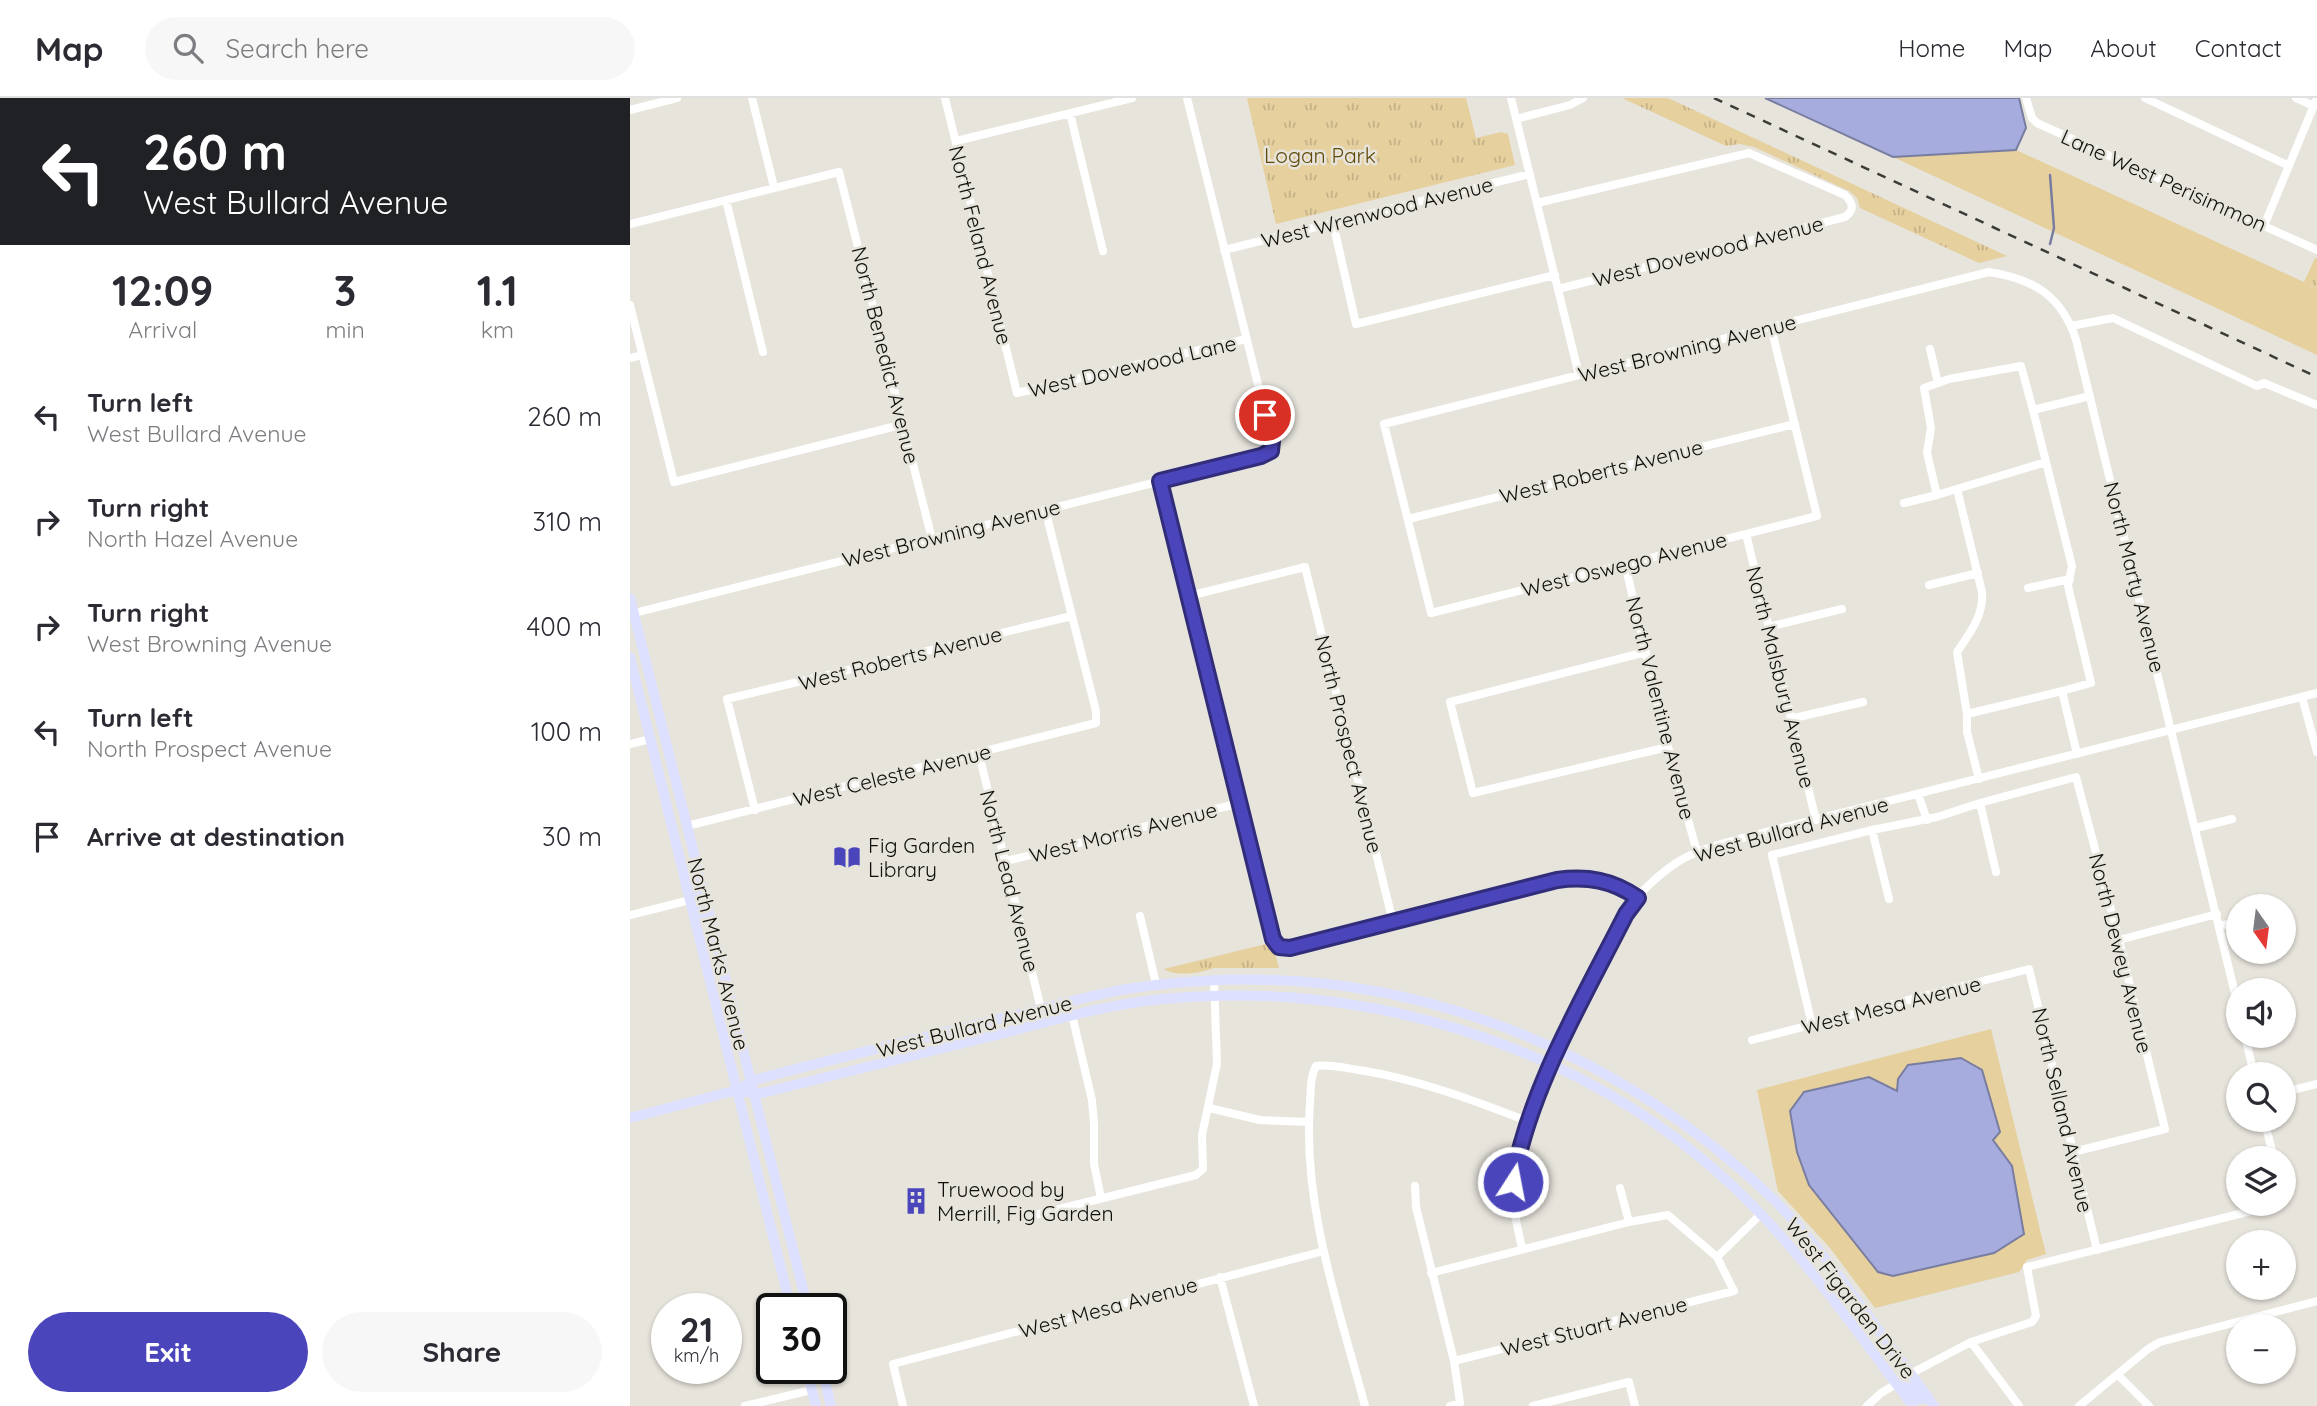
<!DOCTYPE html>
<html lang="en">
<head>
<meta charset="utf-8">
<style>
	:root { --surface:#fff; --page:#f7f7f7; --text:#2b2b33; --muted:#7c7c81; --line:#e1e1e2; --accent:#4b45bb }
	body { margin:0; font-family:Quicksand,sans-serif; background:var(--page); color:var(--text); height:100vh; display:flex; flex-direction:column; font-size:26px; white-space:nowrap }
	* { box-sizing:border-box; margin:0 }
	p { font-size:23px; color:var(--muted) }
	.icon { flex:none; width:38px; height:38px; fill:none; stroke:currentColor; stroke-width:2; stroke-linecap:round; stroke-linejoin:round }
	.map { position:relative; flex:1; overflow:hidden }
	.panel { display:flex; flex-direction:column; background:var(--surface); width:630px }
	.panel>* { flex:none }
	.banner { background:#202124; color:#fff; overflow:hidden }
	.needle { width:46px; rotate:166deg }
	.controls { position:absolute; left:1596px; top:796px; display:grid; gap:14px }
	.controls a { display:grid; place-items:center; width:70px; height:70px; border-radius:50%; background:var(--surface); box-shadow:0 2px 5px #0004; font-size:35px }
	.speed { position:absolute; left:21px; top:1195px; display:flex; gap:14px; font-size:35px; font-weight:700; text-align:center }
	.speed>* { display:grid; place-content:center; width:91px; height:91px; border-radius:50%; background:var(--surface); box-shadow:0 2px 5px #0004; line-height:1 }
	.speed small { font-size:18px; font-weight:400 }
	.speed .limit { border:4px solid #111; border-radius:10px; background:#fff; color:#111 }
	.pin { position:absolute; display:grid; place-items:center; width:60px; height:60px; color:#fff; margin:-30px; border:4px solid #fff; border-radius:50%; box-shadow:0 2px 7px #0007 }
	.me { position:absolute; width:77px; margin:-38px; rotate:11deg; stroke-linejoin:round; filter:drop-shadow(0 0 5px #0008) }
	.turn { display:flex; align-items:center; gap:24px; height:147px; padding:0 28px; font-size:32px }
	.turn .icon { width:91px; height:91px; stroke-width:2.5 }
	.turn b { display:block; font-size:49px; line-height:60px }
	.eta { display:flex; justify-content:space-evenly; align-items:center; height:119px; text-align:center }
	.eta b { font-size:42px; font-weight:700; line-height:49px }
	.action { display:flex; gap:14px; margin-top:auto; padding:14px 28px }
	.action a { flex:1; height:80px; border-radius:42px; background:var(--accent); color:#fff; font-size:28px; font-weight:700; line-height:80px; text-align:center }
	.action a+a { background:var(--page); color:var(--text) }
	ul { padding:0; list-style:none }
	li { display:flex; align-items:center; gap:21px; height:105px; padding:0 28px }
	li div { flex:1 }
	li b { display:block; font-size:26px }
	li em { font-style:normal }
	header { display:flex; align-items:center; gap:42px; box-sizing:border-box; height:98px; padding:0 35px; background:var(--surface); border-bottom:2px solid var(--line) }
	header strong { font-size:33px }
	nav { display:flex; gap:38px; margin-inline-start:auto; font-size:24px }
	.search { width:490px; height:63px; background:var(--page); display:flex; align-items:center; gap:18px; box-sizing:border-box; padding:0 24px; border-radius:38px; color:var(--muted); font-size:26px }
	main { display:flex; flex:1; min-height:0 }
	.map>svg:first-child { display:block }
	.grass { fill:#e6d09e }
	.park { fill:url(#park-tufts) }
	.water { fill:#a6acde; stroke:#797d9f; stroke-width:2 }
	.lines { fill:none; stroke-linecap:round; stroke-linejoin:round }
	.stream { stroke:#797d9f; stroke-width:2.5 }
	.minor { stroke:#fff; stroke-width:8 }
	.major { stroke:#dde0ff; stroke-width:10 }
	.rail { stroke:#3c3b37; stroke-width:2.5; stroke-dasharray:9 9; stroke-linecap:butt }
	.route-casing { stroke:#312d7a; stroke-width:18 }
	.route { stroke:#4b45bb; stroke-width:12 }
	.labels { text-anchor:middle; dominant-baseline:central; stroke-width:5; stroke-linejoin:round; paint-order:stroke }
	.park-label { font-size:21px; fill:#604908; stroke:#e7e4dc }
	.street-label { font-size:21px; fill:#100f0c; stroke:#e7e4dc }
	.poi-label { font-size:21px; fill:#100f0c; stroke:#e7e4dc; text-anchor:start }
</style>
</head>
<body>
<header>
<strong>Map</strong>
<div class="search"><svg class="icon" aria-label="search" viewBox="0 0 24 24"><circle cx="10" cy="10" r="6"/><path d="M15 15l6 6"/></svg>Search here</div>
<nav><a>Home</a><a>Map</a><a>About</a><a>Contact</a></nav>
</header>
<main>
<section class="panel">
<div class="banner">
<div class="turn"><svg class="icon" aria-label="left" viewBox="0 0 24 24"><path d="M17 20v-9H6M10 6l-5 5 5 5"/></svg><div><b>260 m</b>West Bullard Avenue</div></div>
</div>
<div class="eta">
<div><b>12:09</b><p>Arrival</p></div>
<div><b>3</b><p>min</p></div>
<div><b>1.1</b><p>km</p></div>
</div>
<ul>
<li><svg class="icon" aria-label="left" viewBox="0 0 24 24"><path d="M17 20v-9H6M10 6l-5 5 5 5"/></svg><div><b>Turn left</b><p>West Bullard Avenue</p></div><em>260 m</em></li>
<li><svg class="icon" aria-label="right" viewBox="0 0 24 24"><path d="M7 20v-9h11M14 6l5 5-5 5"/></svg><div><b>Turn right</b><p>North Hazel Avenue</p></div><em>310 m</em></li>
<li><svg class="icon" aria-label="right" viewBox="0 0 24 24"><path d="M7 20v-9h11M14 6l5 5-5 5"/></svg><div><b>Turn right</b><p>West Browning Avenue</p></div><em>400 m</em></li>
<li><svg class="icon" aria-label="left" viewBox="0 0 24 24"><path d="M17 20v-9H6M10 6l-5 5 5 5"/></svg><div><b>Turn left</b><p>North Prospect Avenue</p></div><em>100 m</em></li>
<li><svg class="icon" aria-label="arrive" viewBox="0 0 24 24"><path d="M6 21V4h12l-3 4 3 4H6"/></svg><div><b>Arrive at destination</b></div><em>30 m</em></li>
</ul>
<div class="action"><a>Exit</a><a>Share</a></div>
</section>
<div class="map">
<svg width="1687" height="1308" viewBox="0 0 1687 1308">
	<defs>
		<pattern id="park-tufts" width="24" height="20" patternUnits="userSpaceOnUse" patternTransform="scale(1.75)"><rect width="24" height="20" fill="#e6d09e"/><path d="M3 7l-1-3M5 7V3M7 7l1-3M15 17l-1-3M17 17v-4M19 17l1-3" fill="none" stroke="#c4b187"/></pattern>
	</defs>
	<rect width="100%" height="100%" fill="#e7e4dc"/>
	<!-- grass -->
	<path class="grass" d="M1386 52 1687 190V257L1263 59Z
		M1361 931 1416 1156 1397 1162 1389 1174 1245 1210 1200 1150 1148 1093 1127 992Z"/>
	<!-- park -->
	<path class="park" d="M617 0H836L846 40 871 34 878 36 885 67 646 126Z
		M992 0H1038L1377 158 1349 165 1230 110 1227 100 1219 93 1124 49 1110 46 1096 48Z
		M1685 160 1687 161V190L1674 184Z
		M636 846 646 859 649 870H584C571 875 546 879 534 871Z"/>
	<!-- water -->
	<path class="water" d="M1135 0H1389L1396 30 1386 52 1263 59Z
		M1331 960 1352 972 1370 1034 1363 1042 1382 1068 1394 1136 1364 1155 1263 1178 1248 1174 1179 1087 1167 1054 1160 1013 1174 994 1239 979 1267 993 1268 981 1278 967Z"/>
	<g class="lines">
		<!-- stream -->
		<path class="stream" d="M1420 77 1424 130 1420 146"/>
		<!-- minor -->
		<path class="minor" d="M122 0 144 89
			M315 0 387 295 616 241
			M881 0 949 277
			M1396 0 1402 20 1407 25 1687 152
			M1515 0 1659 68
			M1666 0 1684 8
			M0 12 47 0
			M440 15 473 153
			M886 21 940 7 953 0
			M326 43 502 0
			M96 102 133 254
			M907 105 1119 55 1215 97C1223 105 1225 112 1215 119L928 191
			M703 125 726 226 925 177
			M0 126 209 74 302 441
			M1634 128 1687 0
			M594 152 900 76
			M0 207 44 384 274 326
			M1441 228 1483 220 1627 288 1634 285 1687 307
			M1141 229 1187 418 801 515 754 326 1359 174C1404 181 1432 198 1446 242L1608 908
			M1300 251 1308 285
			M0 260 12 257
			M1403 312 1391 268 1319 281 1294 290 1301 330 1297 355 1307 397 1416 364
			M530 383 643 841 649 849 660 850 927 782C958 778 982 782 1008 800
			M1327 391 1352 494C1354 517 1340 535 1327 554L1337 616 1432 593
			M1274 405 1307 397
			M778 421 1165 326
			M1116 436 1186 722
			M995 466 1038 649 1067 754
			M1299 487 1348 475
			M1398 490 1440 481
			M559 498 675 469 763 824
			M0 516 631 358 641 353 642 343 557 0
			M1138 529 1212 511
			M1016 554 820 604 843 695 1038 649
			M1672 599 1687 654
			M1337 616V634L1349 681
			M1160 621 1233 604
			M0 646 21 641
			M349 656 411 911
			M1447 656 1432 593 1461 585 1438 488 1442 468 1403 312 1460 298
			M1288 696 1297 722
			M1350 705 1366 774
			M125 712 97 601 442 518
			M57 728 466 625V613L415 411
			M1566 730 1602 721
			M1242 732 1259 801
			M376 763 610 705
			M0 817 60 802
			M510 818 526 886
			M1590 828 1608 823
			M1489 842 1587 816
			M442 917 462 1002 464 1027V1066L471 1100
			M1182 927 1142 757 1242 732 1307 719 1350 705 1446 679 1489 842 1535 1031 1443 1054
			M1615 938 1624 976
			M1122 942 1399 871 1467 1152
			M1654 994 1687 986
			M579 1010 630 1022 679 1024
			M1634 1022 1644 1060
			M785 1088 786 1109 824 1263 830 1305 820 1308
			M990 1090 999 1124
			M405 1117 566 1077 573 1071 572 1037 587 966 584 882
			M892 1150C887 1128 881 1104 883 1082 889 1019 927 954 955 898 968 871 980 843 995 817 1006 798 1025 780 1043 767 1067 750 1099 744 1128 736L1687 595
			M1087 1159 1131 1116
			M801 1175 999 1124 1038 1117 1087 1159 1104 1193 824 1263
			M590 1179 624 1308
			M1341 1244 1389 1308
			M1280 1276 1341 1244 1402 1224 1406 1218 1397 1169 1649 1106
			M1488 1277 1519 1308
			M115 1308 181 1292
			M273 1308 263 1266 694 1153
			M735 1308C709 1210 672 1107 680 1005 681 992 680 979 686 968 700 966 715 970 729 972 787 981 843 1002 897 1023
			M903 1308 999 1284 1005 1308
			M1237 1308 1251 1295 1266 1286
			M1449 1308 1518 1251 1530 1244 1687 1203"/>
		<!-- major -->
		<path class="major" d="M0 500 178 1211
			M0 559 161 1211
			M56 789 65 794 70 812 80 822
			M108 992 124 996 136 994C213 975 289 956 366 937 421 923 477 906 533 901 732 881 945 945 1094 1080 1168 1147 1223 1229 1283 1308
			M0 1020 96 995 108 992 121 983C202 961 284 942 365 922 418 910 471 893 525 887 754 859 975 940 1141 1099 1179 1136 1209 1178 1240 1220 1261 1250 1283 1278 1304 1308
			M176 1270 186 1308
			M192 1270 201 1308
			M1268 1287 1280 1290 1289 1301 1298 1300"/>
		<!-- rail -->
		<path class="rail" d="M1084 0 1687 279"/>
	</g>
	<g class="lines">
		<defs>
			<path id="route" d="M635 317 642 343 641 353 631 358 530 383 643 841 649 849 660 850 927 782C958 778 982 782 1008 800L996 816C954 899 898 993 883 1084"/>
		</defs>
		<!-- route casing -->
		<use href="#route" class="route-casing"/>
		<!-- route -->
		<use href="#route" class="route"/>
	</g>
	<!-- icons -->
	<defs>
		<symbol id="library-bare" viewBox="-9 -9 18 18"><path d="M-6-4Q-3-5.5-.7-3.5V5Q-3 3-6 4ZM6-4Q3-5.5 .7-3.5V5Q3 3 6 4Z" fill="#4b45bb" stroke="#e7e4dc" stroke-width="2.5" paint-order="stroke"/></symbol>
		<symbol id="building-bare" viewBox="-9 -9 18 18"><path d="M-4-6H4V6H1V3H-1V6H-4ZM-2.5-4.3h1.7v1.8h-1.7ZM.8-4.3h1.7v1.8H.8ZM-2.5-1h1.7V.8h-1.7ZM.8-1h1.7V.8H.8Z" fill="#4b45bb" stroke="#e7e4dc" stroke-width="2.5" paint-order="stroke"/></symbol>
	</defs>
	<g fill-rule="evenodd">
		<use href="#library-bare" x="198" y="740" width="38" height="38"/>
		<use href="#building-bare" x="267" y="1084" width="38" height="38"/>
	</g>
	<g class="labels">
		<!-- park labels -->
		<g class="park-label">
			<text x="690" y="57">Logan Park</text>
		</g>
		<!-- street labels -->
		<g class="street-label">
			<text transform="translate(1534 82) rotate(24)">Lane West Perisimmon</text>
			<text transform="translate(747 114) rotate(-14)">West Wrenwood Avenue</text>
			<text transform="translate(351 147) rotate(76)">North Feland Avenue</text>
			<text transform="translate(1078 153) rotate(-14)">West Dovewood Avenue</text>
			<text transform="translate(1057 250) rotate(-14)">West Browning Avenue</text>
			<text transform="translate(256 257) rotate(76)">North Benedict Avenue</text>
			<text transform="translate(502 268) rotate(-13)">West Dovewood Lane</text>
			<text transform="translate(971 373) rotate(-14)">West Roberts Avenue</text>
			<text transform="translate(321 435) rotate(-14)">West Browning Avenue</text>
			<text transform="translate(994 466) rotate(-14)">West Oswego Avenue</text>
			<text transform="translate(1505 479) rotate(76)">North Marty Avenue</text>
			<text transform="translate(270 560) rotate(-14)">West Roberts Avenue</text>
			<text transform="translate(1151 579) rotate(76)">North Malsbury Avenue</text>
			<text transform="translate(1031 610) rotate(76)">North Valentine Avenue</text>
			<text transform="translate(719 646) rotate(76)">North Prospect Avenue</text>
			<text transform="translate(262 677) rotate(-14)">West Celeste Avenue</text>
			<text transform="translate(1161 731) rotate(-15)">West Bullard Avenue</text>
			<text transform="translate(493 734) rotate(-14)">West Morris Avenue</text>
			<text transform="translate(380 783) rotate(76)">North Lead Avenue</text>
			<text transform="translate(1491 855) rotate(76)">North Dewey Avenue</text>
			<text transform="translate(89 856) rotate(76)">North Marks Avenue</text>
			<text transform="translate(1261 907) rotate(-14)">West Mesa Avenue</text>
			<text transform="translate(344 928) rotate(-14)">West Bullard Avenue</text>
			<text transform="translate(1433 1012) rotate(77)">North Selland Avenue</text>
			<text transform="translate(1221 1200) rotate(52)">West Figarden Drive</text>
			<text transform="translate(478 1209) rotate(-15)">West Mesa Avenue</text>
			<text transform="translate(964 1228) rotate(-14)">West Stuart Avenue</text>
		</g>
		<!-- poi labels -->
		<g class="poi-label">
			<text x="238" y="747">Fig Garden<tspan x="238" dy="24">Library</tspan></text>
			<text x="307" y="1091">Truewood by<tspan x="307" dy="24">Merrill, Fig Garden</tspan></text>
		</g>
	</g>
</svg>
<div class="controls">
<a><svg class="needle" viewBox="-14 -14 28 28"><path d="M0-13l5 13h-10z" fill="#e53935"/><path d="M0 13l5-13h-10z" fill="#7c7c81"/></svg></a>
<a><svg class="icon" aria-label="sound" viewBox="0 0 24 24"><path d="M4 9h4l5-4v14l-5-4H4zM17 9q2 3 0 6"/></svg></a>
<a><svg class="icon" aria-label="search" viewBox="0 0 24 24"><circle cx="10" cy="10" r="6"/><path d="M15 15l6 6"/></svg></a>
<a><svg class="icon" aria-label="layers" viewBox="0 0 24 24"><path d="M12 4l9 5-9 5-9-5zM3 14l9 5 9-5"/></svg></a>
<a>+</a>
<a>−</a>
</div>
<div class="speed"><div>21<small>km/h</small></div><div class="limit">30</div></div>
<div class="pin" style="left:635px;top:317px;background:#d93025"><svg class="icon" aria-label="arrive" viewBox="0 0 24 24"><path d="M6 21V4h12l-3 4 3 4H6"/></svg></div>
<svg class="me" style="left:883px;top:1084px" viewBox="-20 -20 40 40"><circle r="17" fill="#4b45bb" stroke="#fff" stroke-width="3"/><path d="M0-11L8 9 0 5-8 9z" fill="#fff"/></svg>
</div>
</main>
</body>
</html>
